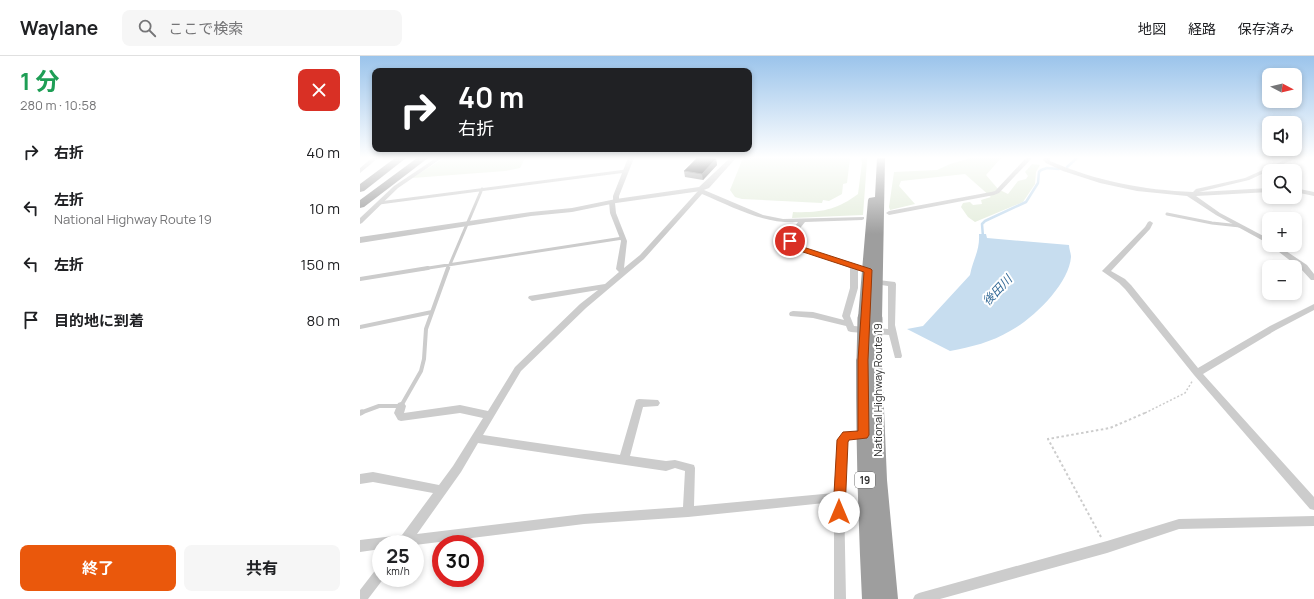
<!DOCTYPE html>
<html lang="ja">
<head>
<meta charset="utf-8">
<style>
	:root { --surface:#fff; --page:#f6f6f6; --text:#202124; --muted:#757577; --line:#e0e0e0; --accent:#ea580c }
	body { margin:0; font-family:Manrope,"Noto Sans JP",sans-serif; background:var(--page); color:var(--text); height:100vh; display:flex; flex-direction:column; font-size:15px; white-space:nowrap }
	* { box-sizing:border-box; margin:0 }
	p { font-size:13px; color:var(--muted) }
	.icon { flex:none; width:22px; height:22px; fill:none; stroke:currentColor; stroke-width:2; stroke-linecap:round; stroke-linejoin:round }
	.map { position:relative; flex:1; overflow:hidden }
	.panel { display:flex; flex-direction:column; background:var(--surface); width:360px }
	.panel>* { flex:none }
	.top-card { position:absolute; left:12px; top:12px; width:380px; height:84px; border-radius:8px; box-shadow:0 2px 6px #0003; background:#202124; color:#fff; overflow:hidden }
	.needle { width:26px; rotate:97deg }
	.controls { position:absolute; left:902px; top:12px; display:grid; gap:8px }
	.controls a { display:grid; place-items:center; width:40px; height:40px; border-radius:8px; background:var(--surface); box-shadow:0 2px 6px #0003; font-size:20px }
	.speed { position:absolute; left:12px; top:479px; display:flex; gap:8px; font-size:20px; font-weight:700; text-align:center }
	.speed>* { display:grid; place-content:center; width:52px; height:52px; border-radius:50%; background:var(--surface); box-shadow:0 2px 6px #0003; line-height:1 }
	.speed small { font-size:10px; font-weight:400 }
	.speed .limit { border:6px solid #d22; background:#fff; color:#111 }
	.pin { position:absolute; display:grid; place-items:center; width:34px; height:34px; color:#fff; margin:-17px; border:2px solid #fff; border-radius:50%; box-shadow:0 1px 4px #0007 }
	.me { position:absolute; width:44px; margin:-22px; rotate:0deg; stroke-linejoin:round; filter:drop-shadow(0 0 3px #0008) }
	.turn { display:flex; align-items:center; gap:14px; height:84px; padding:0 20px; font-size:18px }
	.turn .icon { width:52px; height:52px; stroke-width:2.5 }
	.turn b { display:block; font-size:28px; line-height:34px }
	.round { display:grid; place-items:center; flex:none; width:42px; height:42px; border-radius:8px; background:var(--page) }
	.head { display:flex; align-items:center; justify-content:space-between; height:68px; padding:0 20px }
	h1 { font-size:24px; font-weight:700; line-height:30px; color:#1e9e55 }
	.action { display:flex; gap:8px; margin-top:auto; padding:8px 20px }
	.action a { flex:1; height:46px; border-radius:8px; background:var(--accent); color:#fff; font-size:16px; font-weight:700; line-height:46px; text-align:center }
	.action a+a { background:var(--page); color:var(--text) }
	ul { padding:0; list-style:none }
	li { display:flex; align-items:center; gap:12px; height:56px; padding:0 20px }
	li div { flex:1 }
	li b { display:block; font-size:15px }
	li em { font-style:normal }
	header { display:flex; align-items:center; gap:24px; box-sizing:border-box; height:56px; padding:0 20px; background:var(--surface); border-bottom:1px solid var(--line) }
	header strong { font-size:19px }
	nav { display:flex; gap:22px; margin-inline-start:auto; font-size:14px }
	.search { width:280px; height:36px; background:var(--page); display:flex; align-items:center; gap:10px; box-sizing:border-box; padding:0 14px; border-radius:8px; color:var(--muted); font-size:15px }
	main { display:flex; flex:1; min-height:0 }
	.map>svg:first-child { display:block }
	.green { fill:#e4eddc }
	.water { fill:#c7ddef }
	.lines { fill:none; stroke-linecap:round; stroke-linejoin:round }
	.stream { stroke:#c7ddef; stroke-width:2.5 }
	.path-far1 { stroke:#ccc; stroke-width:1.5; stroke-dasharray:2 2; stroke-linecap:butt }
	.path { stroke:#ccc; stroke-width:2; stroke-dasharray:2.5 2.5; stroke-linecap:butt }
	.service-far2 { stroke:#ccc; stroke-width:3 }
	.service-far1 { stroke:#ccc; stroke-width:4 }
	.service { stroke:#ccc; stroke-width:5.5 }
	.minor { fill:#ccc; fill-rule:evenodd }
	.tertiary { fill:#ccc; fill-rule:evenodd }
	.trunk { fill:#9e9e9e; fill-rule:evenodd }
	.motorway { fill:#969696; fill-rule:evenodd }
	.trunk-bridge { stroke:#9e9e9e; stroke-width:13 }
	.wall { fill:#8a8a8a }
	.shaded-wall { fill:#5c5c5c }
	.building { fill:#161616; stroke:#5c5c5c }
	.route { fill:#ea580c; stroke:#983908 }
	.labels { text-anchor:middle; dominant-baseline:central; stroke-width:4; stroke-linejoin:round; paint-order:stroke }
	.shield { fill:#fff; stroke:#6d6d6d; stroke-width:1 }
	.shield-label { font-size:10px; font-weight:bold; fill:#2f2f2f }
	.street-label { font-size:11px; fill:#2f2f2f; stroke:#fff }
	.water-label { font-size:12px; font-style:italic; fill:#376c98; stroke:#fff }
</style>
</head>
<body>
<header>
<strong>Waylane</strong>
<div class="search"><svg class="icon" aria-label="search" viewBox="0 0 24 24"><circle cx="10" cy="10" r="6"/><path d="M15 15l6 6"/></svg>ここで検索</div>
<nav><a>地図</a><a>経路</a><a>保存済み</a></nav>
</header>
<main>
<section class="panel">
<div class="head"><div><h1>1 分</h1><p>280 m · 10:58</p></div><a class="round" style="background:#d93025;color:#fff"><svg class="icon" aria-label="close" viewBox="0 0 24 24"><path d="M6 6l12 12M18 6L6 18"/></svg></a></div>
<ul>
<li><svg class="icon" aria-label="right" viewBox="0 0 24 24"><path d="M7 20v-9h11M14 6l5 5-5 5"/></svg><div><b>右折</b></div><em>40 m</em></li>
<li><svg class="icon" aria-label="left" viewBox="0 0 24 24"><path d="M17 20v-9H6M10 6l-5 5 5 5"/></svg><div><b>左折</b><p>National Highway Route 19</p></div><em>10 m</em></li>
<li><svg class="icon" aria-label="left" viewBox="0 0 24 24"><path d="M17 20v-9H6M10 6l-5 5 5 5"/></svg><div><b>左折</b></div><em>150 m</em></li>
<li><svg class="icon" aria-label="arrive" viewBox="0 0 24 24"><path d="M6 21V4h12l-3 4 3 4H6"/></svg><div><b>目的地に到着</b></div><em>80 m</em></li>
</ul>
<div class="action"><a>終了</a><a>共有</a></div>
</section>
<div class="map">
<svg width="954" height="543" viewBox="0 0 954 543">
	<rect width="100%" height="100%" fill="#fff"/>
	<!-- green -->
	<path class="green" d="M84 102H165L160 112 145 115 52 122Z
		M383 102H490L487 127 483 128 482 138 469 145 463 144 462 147 382 143 375 141 370 134Z
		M501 102H507V105L503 159 432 162 433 156C460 157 477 154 498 138L502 107Z
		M611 102H641L626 119 638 133 648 138 658 125 666 123 668 120 665 116 672 108 680 109 676 116 675 128 663 146 615 166 608 161 601 151 603 147 610 146 613 149 622 148 621 144 631 141 605 118 541 125 539 130 555 148 530 154 529 151 534 116 577 114 590 108Z"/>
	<!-- water -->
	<path class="water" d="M619 178H626L627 182 709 189C709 193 711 197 711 201 709 228 673 263 650 275 632 286 611 291 590 295L547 273 563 270 610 219C613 203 620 195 619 178Z"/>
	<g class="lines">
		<!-- stream -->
		<path class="stream" d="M707 111 717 102
			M623 181 622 168 625 165 666 146 678 127 679 116 681 114 687 112 699 113"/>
		<!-- path-far1 -->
		<path class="path-far1" d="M785 357 825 337 833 324"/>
		<!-- path -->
		<path class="path" d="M741 481 688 383 750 372 787 356"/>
		<!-- service-far2 -->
		<path class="service-far2" d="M19 147 266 115
			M807 158 852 167 880 170
			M62 213 263 182
			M88 213 122 133"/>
		<!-- service-far1 -->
		<path class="service-far1" d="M0 223 68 212
			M0 271 72 256
			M0 357 19 350H41L61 315 64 303 66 273 88 212"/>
		<!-- service -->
		<path class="service" d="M0 357 2 356"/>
		<!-- minor -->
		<path class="minor" d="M12 102H18L0 117V112Z
			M76 102H82L38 132 2 167 0 168V162L34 130Z
			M268 102H274L259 140V145L255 147 256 157 267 185 264 212 280 199 338 135 339 132H343L344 134 403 159 423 163 504 161V163L502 164 445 166 433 181 435 187 442 191 511 213 512 215 508 217 498 214V232L490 260 494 270 528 273V230L515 228 514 226 518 224 535 226 536 228 535 269 542 300 541 302H535L529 279 491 276 488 275 486 270 453 262 430 260 429 258 430 256 433 255 453 256 484 264 482 260 490 232V212L438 193 430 189 427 181 438 166C403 168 373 151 342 138L284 203 226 252 161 315 123 379 260 399 276 344 279 343 298 344 300 347 298 350 283 351 270 400 306 405 315 404 334 409 335 412 334 450 474 437 477 384C482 375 497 373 506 376L508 379 506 382 489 384 487 386 484 441 486 543H474V446L328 461 224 468 55 489 21 488V493L0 496V484L42 479 73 437 13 426 0 428V418L13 416 79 429 93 410 123 362 100 357 41 365 38 364 34 357 38 347 41 346 44 347 46 350 44 357 100 349 128 355 155 311 220 248 238 234 172 245 168 242 169 240 245 228 259 216 256 213 261 185 250 157 249 146 253 144V140ZM118 387 306 415 315 412 325 415 323 451 224 458 57 478 101 416Z
			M666 102H672L639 137 634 139 529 159 526 157 529 155 631 136 635 135Z
			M685 102H690V105C736 125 783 134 833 136L836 133 885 122 929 102H936L889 124 839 136 909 132V136L836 140 860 157 909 183V188L856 159 827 140 777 135 740 127 703 115 686 107 683 104Z
			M935 132 954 136V140L935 136Z
			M790 165 793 167 790 173 751 215 765 223 771 229 838 312 910 270 954 248V254L916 274 843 318 954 441V454L950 453 834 319 765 233 759 227 742 215 785 171 788 166Z
			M910 189H917L947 209 954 218V224H951L941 213Z
			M954 460V470L819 473 747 497 580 543H553L555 539 559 537 747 485 819 463Z
			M21 510V522H24L8 543H0V534L17 512Z"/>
		<!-- tertiary -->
		<path class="tertiary" d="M370 102H376L349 132 341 135 256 147 212 156 171 160 0 187V181L171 156 212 152 256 143 339 131Z"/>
		<!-- trunk -->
		<path class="trunk" d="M517 102H525L522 263 521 266 516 268 511 266 510 263 504 267 499 265 498 262 508 144 509 142 515 141Z
			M503 299 508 300 510 303 515 301 520 302 522 306 527 424 538 543H502C498 463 496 384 496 304L498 300Z"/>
		<!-- motorway -->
		<path class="motorway" d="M35 102H46L4 135 0 136V128Z
			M57 102H68L4 151 0 152V144Z"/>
		<!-- trunk-bridge -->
		<path class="trunk-bridge" d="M503 304 504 262
			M515 306 516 263"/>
	</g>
	<!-- wall -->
	<path class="wall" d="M356 103 357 109 343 124 325 121 324 115Z"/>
	<!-- shaded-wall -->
	<path class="shaded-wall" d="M356 103 357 109 343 124 342 118Z"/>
	<!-- building -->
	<path class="building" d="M337 102H350L356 103 342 118 324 115Z"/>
	<!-- sky -->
	<linearGradient id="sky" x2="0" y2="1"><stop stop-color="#9bc4eb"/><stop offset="0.57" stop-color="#fff"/><stop offset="1" stop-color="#fff" stop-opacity="0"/></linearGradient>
	<rect width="954" height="178" fill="url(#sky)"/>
	<!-- route -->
	<path class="route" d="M430 182 443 191 511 213 512 214 508 304 509 379 507 382 489 384 488 386 485 456 483 460 479 461 475 460 473 456 477 384 483 376 498 375V304L504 216 437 194 429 190 426 185Z"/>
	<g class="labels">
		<!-- shield labels -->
		<rect class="shield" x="495" y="416" width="20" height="16" rx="3"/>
		<g class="shield-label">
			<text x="505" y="424">19</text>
		</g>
		<!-- street labels -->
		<g class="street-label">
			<text transform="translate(517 334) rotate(-90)">National Highway Route 19</text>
		</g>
		<!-- water labels -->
		<g class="water-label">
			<text transform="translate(637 234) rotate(-47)">後田川</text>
		</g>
	</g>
</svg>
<div class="controls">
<a><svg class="needle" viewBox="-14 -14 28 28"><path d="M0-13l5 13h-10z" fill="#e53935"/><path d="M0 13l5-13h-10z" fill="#757577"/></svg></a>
<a><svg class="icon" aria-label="sound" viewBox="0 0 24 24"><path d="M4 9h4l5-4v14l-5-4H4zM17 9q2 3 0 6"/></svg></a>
<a><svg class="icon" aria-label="search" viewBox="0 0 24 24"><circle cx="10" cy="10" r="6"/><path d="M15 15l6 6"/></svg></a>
<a>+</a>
<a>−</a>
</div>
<div class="speed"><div>25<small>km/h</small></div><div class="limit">30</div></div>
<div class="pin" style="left:430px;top:185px;background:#d93025"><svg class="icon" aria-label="arrive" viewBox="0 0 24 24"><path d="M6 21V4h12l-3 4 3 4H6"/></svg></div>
<svg class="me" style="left:479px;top:456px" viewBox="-20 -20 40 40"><circle r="19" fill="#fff"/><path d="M0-13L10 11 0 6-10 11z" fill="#ea580c"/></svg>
<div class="top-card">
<div class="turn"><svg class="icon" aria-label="right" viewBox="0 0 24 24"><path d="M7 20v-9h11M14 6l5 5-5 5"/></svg><div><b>40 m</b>右折</div></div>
</div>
</div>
</main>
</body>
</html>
